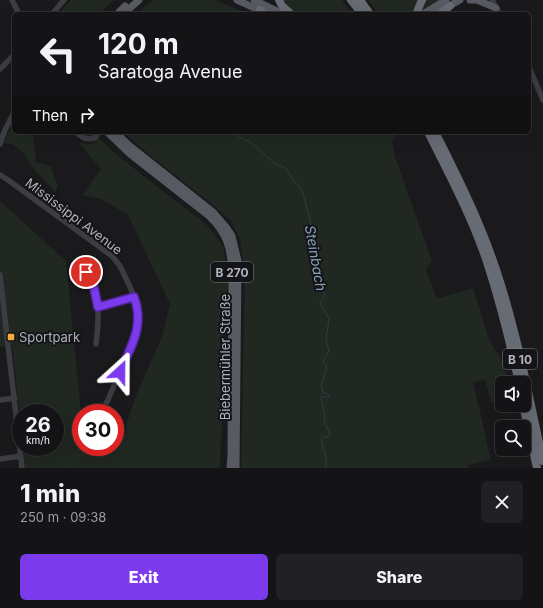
<!DOCTYPE html>
<html lang="en">
<head>
<meta charset="utf-8">
<style>
	:root { --surface:#141416; --page:#212123; --text:#f1f3f6; --muted:#9d9ea1; --line:#333335; --accent:#7c3aed }
	body { margin:0; font-family:Inter,sans-serif; background:var(--page); color:var(--text); height:100vh; display:flex; flex-direction:column; font-size:15px; white-space:nowrap }
	* { box-sizing:border-box; margin:0 }
	p { font-size:13px; color:var(--muted) }
	.icon { flex:none; width:22px; height:22px; fill:none; stroke:currentColor; stroke-width:2; stroke-linecap:round; stroke-linejoin:round }
	.map { position:relative; height:468px; overflow:hidden }
	.side { display:flex; flex-direction:column; background:var(--surface); flex:1 }
	.side>* { flex:none }
	.hud { position:absolute; left:12px; top:12px; width:519px; height:122px; border-radius:6px; box-shadow:0 4px 16px #0002,0 0 0 1px var(--line); background:#141416; color:var(--text); overflow:hidden }
	.buttons { position:absolute; left:495px; top:376px; display:grid; gap:8px }
	.buttons a { display:grid; place-items:center; width:36px; height:36px; border-radius:6px; background:var(--surface); box-shadow:0 4px 16px #0002,0 0 0 1px var(--line); font-size:20px }
	.speed { position:absolute; left:12px; top:404px; display:flex; gap:8px; font-size:20px; font-weight:700; text-align:center }
	.speed>* { display:grid; place-content:center; width:52px; height:52px; border-radius:50%; background:var(--surface); box-shadow:0 4px 16px #0002,0 0 0 1px var(--line); line-height:1 }
	.speed small { font-size:10px; font-weight:400 }
	.speed .limit { border:6px solid #d22; background:#fff; color:#111 }
	.pin { position:absolute; display:grid; place-items:center; width:34px; height:34px; color:#fff; margin:-17px; border:2px solid #fff; border-radius:50%; box-shadow:0 1px 4px #0007 }
	.me { position:absolute; width:44px; margin:-22px; rotate:24deg; stroke-linejoin:round; filter:drop-shadow(0 0 3px #0008) }
	.turn { display:flex; align-items:center; gap:14px; height:84px; padding:0 20px; font-size:18px }
	.turn .icon { width:52px; height:52px; stroke-width:2.5 }
	.turn b { display:block; font-size:28px; line-height:34px }
	.then { display:flex; align-items:center; height:38px; padding:0 20px; background:#0003; gap:8px; font-size:15px }
	.round { display:grid; place-items:center; flex:none; width:42px; height:42px; border-radius:6px; background:var(--page) }
	.head { display:flex; align-items:center; justify-content:space-between; height:68px; padding:0 20px }
	h1 { font-size:24px; font-weight:800; line-height:30px }
	.cta { display:flex; gap:8px; margin-top:auto; padding:8px 20px }
	.cta a { flex:1; height:46px; border-radius:6px; background:var(--accent); color:#fff; font-size:16px; font-weight:800; line-height:46px; text-align:center }
	.cta a+a { background:var(--page); color:var(--text) }
	.map>svg:first-child { display:block }
	.green { fill:#202821 }
	.lines { fill:none; stroke-linecap:round; stroke-linejoin:round }
	.stream { stroke:#2f3b42; stroke-width:1 }
	.minor { stroke:#3b3d42; stroke-width:5.5 }
	.major { stroke:#575a61; stroke-width:7 }
	.highway { stroke:#676b73; stroke-width:8 }
	.route-casing { stroke:#51269a; stroke-width:10 }
	.route { stroke:#7c3aed; stroke-width:7 }
	.poi-dot { fill:#f8ac37; stroke:#151518; stroke-width:1.5 }
	.labels { text-anchor:middle; dominant-baseline:central; stroke-width:4; stroke-linejoin:round; paint-order:stroke }
	.shield { fill:#151518; stroke:#7f838c; stroke-width:1 }
	.shield-label { font-size:12px; font-weight:bold; fill:#adb2bd }
	.street-label { font-size:13px; fill:#adb2bd; stroke:#151518 }
	.poi-label { font-size:13px; fill:#adb2bd; stroke:#151518; text-anchor:start }
	.water-label { font-size:14px; font-style:italic; fill:#83a2b8; stroke:#151518 }
</style>
</head>
<body>
<div class="map">
<svg width="543" height="468" viewBox="0 0 543 468">
	<rect width="100%" height="100%" fill="#1a1a1d"/>
	<!-- green -->
	<path class="green" d="M71 0H114L103 10 101 14H58Z
		M154 0H215L249 14H137L148 3Z
		M282 0H342L352 14H299L290 9Z
		M368 0H418L414 9 407 14H378Z
		M424 0H441L419 13Z
		M14 120V132H33L36 162 51 166 58 187 55 192 31 166 25 155 13 144 4 143Z
		M123 132H395L396 136 392 141 395 157 432 261 426 270 437 299 473 288 490 342 501 359 510 383H502V401L491 403 485 379 473 382 491 460 468 465V468H241L245 276 240 239 231 221 213 205 151 156Z
		M98 137 113 152 208 226 223 246 228 273 220 468H19L18 458 24 457 23 447H55V413H21V426L12 344 0 347V201L66 261 81 413V447H115V433L122 435 126 433 127 422 137 393 162 337 170 304 128 215 101 199 82 195 101 169 79 143 92 144Z"/>
	<g class="lines">
		<!-- stream -->
		<path class="stream" d="M231 132C237 138 246 139 253 144 264 152 272 165 286 168L293 180 302 190 310 220 320 285 325 295 320 303 329 319 326 339 329 351 323 361 327 368 321 386 323 392 329 395 330 397H321V399L325 414 324 420 330 435 329 437H323L321 439 326 458V468"/>
		<!-- minor -->
		<path class="minor" d="M12 0 19 14
			M492 0 500 14
			M52 14 64 0
			M529 67 543 100
			M0 69 14 55
			M76 132C82 138 88 141 96 137L98 132
			M0 144 5 130 14 112
			M0 175 8 180 112 256 120 266 131 289 137 305 139 322 137 332 133 342 107 402 99 413
			M86 273C101 294 99 320 96 344
			M0 275 22 468
			M98 307 135 297
			M0 400 15 398
			M0 459 21 456"/>
		<!-- major -->
		<path class="major" d="M237 0 268 14
			M254 0 283 14
			M470 0H477L496 8
			M117 14 125 6
			M123 14 139 0
			M423 14 446 0
			M435 14 460 0
			M107 132 130 154 209 216C227 233 231 249 232 273L231 455 230 468
			M115 132 130 146 213 212 226 227 232 236 238 261 236 468"/>
		<!-- highway -->
		<path class="highway" d="M279 0 282 6 291 14
			M351 0 362 14
			M360 0 370 14
			M260 10 264 14
			M416 14 422 0
			M440 14 450 6
			M428 132C449 174 472 217 487 262 500 302 510 342 519 383
			M435 132C460 181 485 232 501 285 519 343 530 402 543 461
			M523 405 537 468"/>
	</g>
	<g class="lines">
		<defs>
			<path id="route" d="M86 272 94 288 98 307 134 297C145 326 131 346 120 372"/>
		</defs>
		<!-- route casing -->
		<use href="#route" class="route-casing"/>
		<!-- route -->
		<use href="#route" class="route"/>
	</g>
	<!-- markers -->
	<rect class="poi-dot" x="7" y="333" width="8" height="8" rx="2"/>
	<g class="labels">
		<!-- shield labels -->
		<g class="shield">
			<rect x="211" y="262" width="42" height="20" rx="3"/>
			<rect x="503" y="349" width="34" height="20" rx="3"/>
		</g>
		<g class="shield-label">
			<text x="232" y="272">B 270</text>
			<text x="520" y="359">B 10</text>
		</g>
		<!-- street labels -->
		<g class="street-label">
			<text transform="translate(74 216) rotate(37)">Mississippi Avenue</text>
			<text transform="translate(225 357) rotate(-90)">Biebermühler Straße</text>
		</g>
		<!-- poi labels -->
		<g class="poi-label">
			<text x="19" y="337">Sportpark</text>
		</g>
		<!-- water labels -->
		<g class="water-label">
			<text transform="translate(316 258) rotate(80)">Steinbach</text>
		</g>
	</g>
</svg>
<div class="buttons">
<a><svg class="icon" aria-label="sound" viewBox="0 0 24 24"><path d="M4 9h4l5-4v14l-5-4H4zM17 9q2 3 0 6"/></svg></a>
<a><svg class="icon" aria-label="search" viewBox="0 0 24 24"><circle cx="10" cy="10" r="6"/><path d="M15 15l6 6"/></svg></a>
</div>
<div class="speed"><div>26<small>km/h</small></div><div class="limit">30</div></div>
<div class="pin" style="left:86px;top:272px;background:#d93025"><svg class="icon" aria-label="arrive" viewBox="0 0 24 24"><path d="M6 21V4h12l-3 4 3 4H6"/></svg></div>
<svg class="me" style="left:120px;top:372px" viewBox="-20 -20 40 40"><path d="M0-17L14 15 0 8-14 15z" fill="#7c3aed" stroke="#fff" stroke-width="4"/></svg>
<div class="hud">
<div class="turn"><svg class="icon" aria-label="left" viewBox="0 0 24 24"><path d="M17 20v-9H6M10 6l-5 5 5 5"/></svg><div><b>120 m</b>Saratoga Avenue</div></div>
<div class="then">Then<svg class="icon" aria-label="right" viewBox="0 0 24 24"><path d="M7 20v-9h11M14 6l5 5-5 5"/></svg></div>
</div>
</div>
<section class="side">
<div class="head"><div><h1>1 min</h1><p>250 m · 09:38</p></div><a class="round"><svg class="icon" aria-label="close" viewBox="0 0 24 24"><path d="M6 6l12 12M18 6L6 18"/></svg></a></div>
<div class="cta"><a>Exit</a><a>Share</a></div>
</section>
</body>
</html>
